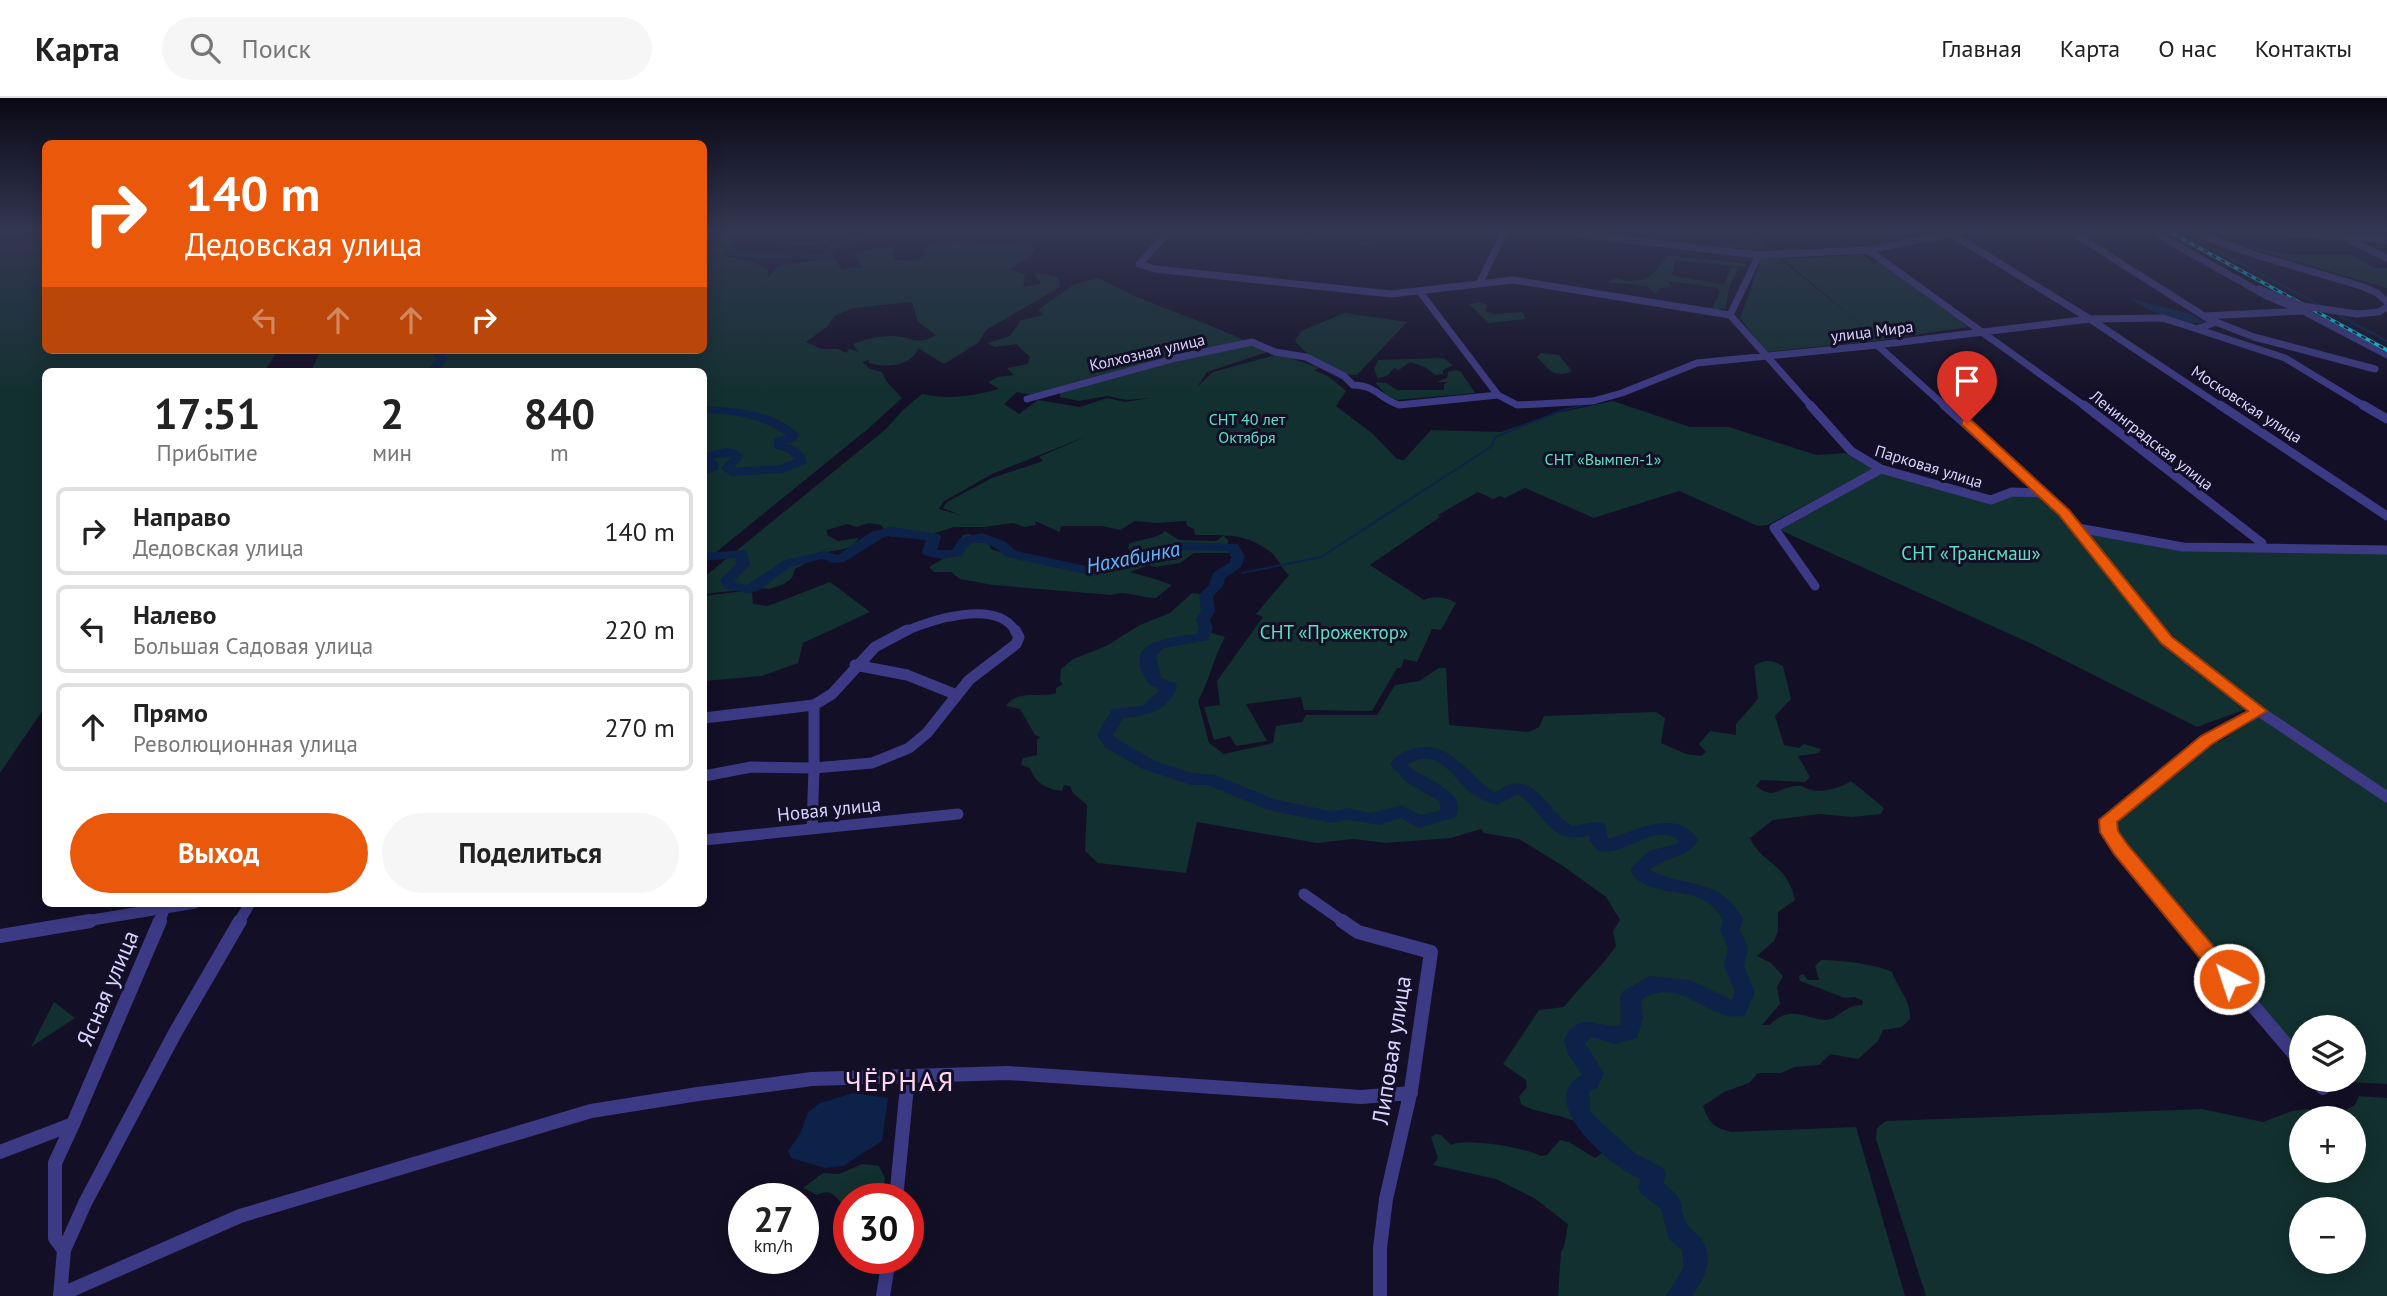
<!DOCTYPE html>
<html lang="ru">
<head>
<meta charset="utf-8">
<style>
	:root { --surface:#fff; --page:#f6f6f6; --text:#222; --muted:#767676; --line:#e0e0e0; --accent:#ea580c }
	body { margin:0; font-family:"PT Sans",sans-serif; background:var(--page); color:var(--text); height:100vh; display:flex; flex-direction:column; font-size:26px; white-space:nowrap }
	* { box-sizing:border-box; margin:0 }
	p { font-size:23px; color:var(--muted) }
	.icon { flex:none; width:38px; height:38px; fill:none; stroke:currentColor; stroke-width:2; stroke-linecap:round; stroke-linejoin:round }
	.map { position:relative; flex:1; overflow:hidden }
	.side { position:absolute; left:42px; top:270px; width:665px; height:539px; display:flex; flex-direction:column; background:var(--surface); border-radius:10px; box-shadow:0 4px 18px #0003 }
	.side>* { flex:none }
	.hud { position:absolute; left:42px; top:42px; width:665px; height:214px; border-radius:10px; box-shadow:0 4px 18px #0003; background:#ea580c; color:#fff; overflow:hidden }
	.controls { position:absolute; left:2289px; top:917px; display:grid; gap:14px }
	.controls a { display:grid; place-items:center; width:77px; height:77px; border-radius:50%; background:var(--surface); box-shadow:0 4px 18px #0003; font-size:35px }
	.speed { position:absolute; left:728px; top:1085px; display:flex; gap:14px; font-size:35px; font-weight:700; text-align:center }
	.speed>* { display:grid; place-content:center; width:91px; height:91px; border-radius:50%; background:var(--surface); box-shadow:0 4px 18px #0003; line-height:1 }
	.speed small { font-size:18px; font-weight:400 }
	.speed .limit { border:10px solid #d22; background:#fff; color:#111 }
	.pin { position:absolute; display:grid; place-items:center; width:60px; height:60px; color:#fff; margin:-72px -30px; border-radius:50% 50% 50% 0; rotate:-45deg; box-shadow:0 0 7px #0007 }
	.pin .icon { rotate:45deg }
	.me { position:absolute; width:77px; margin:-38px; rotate:320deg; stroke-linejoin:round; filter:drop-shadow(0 0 5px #0008) }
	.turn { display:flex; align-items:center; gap:24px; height:147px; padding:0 28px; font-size:32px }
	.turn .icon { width:91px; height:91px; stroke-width:2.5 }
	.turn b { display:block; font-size:49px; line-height:60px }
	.lanes { display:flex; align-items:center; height:66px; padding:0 28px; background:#0003; justify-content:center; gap:35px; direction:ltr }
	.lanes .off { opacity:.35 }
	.eta { display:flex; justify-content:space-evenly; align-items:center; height:119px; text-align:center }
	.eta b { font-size:42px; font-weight:800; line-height:49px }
	.primary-button { display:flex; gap:14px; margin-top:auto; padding:14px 28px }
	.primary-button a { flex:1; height:80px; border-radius:42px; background:var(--accent); color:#fff; font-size:28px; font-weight:800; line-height:80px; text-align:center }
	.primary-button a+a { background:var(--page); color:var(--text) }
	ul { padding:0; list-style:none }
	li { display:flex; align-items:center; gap:21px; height:88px; margin:0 14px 10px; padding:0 14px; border:4px solid var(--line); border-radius:10px }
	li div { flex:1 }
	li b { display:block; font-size:26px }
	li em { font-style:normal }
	header { display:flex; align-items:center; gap:42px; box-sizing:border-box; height:98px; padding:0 35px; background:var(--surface); border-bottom:2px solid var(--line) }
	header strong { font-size:33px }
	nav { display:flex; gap:38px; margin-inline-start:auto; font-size:24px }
	.search { width:490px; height:63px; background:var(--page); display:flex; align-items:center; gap:18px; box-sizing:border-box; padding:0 24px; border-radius:38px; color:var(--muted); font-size:26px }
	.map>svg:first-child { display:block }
	.green { fill:#12302f; fill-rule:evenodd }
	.water { fill:#0c2248 }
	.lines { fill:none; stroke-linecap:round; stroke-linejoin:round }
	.stream { stroke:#0c2248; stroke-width:2 }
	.river { fill:#0c2248; fill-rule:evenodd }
	.minor-far3 { stroke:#3d3a85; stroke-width:7 }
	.minor-far2 { stroke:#3d3a85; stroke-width:9 }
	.minor-far1 { stroke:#3d3a85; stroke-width:11 }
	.minor { stroke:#3d3a85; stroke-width:14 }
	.rail-casing { stroke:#00e5ff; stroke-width:3.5 }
	.rail { stroke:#130f26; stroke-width:2; stroke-dasharray:5; stroke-linecap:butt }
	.minor-bridge { stroke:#3d3a85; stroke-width:7 }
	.route { fill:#ea580c; stroke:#983908; stroke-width:2 }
	.labels { text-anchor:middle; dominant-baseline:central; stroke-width:6; stroke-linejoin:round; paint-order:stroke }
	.far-street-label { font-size:16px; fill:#d9d4ff; stroke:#130f26 }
	.far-park-label { font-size:16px; fill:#5fe0c0; stroke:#130f26 }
	.park-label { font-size:19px; fill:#5fe0c0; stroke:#130f26 }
	.street-label { font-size:19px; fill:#d9d4ff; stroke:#130f26 }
	.water-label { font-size:21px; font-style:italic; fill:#62b6ff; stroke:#130f26 }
	.near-street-label { font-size:23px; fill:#d9d4ff; stroke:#130f26 }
	.near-quarter-label { font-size:28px; letter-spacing:2px; fill:#ffd6f0; stroke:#130f26 }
</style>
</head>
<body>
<header>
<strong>Карта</strong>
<div class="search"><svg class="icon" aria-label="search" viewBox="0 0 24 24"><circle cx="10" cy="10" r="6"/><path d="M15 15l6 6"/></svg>Поиск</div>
<nav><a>Главная</a><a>Карта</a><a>О нас</a><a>Контакты</a></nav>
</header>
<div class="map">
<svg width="2387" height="1198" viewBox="0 0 2387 1198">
	<rect width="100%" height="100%" fill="#130f26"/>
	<!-- green -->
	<path class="green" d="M0 133H45L46 252H278L265 273H46L45 609 0 675Z
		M745 133H827L848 136C800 156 791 149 745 133Z
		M1310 133H1382L1373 148 1356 146 1369 141 1336 139 1331 144 1303 143Z
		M1737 133H1752L1769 150H1726L1725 147 1736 146 1739 139Z
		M941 143 963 145 962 148 995 145 1036 149 1030 159 1008 172 1025 176 1023 189 1041 186 1034 175 1058 179 1060 189 986 232 978 245 944 266 918 250C912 269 885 270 869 265V262L862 264 870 271 882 274 886 283 902 300 869 330 704 464V273H311L321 252H704V149L720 145 727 151 723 158 750 163 768 171V180L778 168 833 159 842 172 851 169 862 170 854 156 893 148 894 162 917 163 924 157 925 149ZM912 204 918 224 936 237C913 249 913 238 893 238 880 238 865 241 853 246L859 254 849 251 846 255 838 251H822L806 244 828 228 834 218 853 210Z
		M2237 146 2292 157H2353L2374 170H2387V190Z
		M1667 157 1745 166 1746 169 1675 162 1672 177 1724 187 1731 169 1738 170 1729 190 1726 210 1716 212 1651 202 1712 210 1720 195 1718 190 1668 183 1673 189 1661 190 1655 196 1647 188 1608 184 1615 180C1642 188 1654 180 1667 157Z
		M1862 157 1871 163H1879L1968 229 1881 242 1766 254 1740 220 1762 159H1778L1865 230 1783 161Z
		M1099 180C1153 210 1213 224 1267 254L1207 274 1197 289 1213 274 1279 256 1319 270 1314 272 1329 279 1346 293 1336 308 1373 336 1397 361 1404 362 1431 332 1501 334 1552 316 1613 303 1690 329H1729L1816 357 1845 355 1873 371 1768 427 1758 428 1679 393 1594 420 1525 390 1505 400 1500 398 1493 401 1478 394 1438 417 1440 419 1370 467 1424 502C1433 497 1448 499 1456 505L1441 532 1432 531 1417 564 1404 561 1401 570H1397L1372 613 1304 612 1301 599 1246 606 1267 643 1236 648 1230 638 1214 642 1204 609 1220 607 1217 583 1263 519 1256 516 1289 477C1281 471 1279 461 1272 455 1260 445 1239 436 1224 438L1228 442 1230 455H1194L1180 465 1155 469 1149 467 1130 474C1144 478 1156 481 1172 487L1156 500C1140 500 1126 492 1112 497L993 487 960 481 951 474H934L929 469 948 458 961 456 963 447 959 443 963 437 969 436 989 444 991 451 1030 464H1064L1065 471 1072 472 1118 469 1123 462 1137 464 1138 460 1128 450 1129 446C1141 440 1156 442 1165 433L1179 442 1216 443 1224 437H1195L1194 431 1187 428 1186 423 1157 425 1135 423 1120 432 1102 428H1061L1060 434 1035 423 1036 427 1024 429 1013 425 984 429H954L929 437 891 439 881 427 869 425 857 429 847 426 827 432V437L838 443 858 440C853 453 839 451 827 454 817 457 805 466 795 471L792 480 784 486 769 491 758 490 704 496V479L886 331 902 313 922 296C950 302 972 298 999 291L988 284 998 279 1014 277 1007 270 1028 266 1030 259 1016 246 995 249 987 245 1010 238 1021 222 1044 217 1038 212 1075 186ZM1060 293V299L1079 303 1107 298 1127 302 1150 300 1125 304 1107 300 1080 309 1038 302 1019 316 1004 306 1017 294 1036 298ZM1087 338 1039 359 1043 363 992 380 947 404 943 410 960 417 939 411 943 404 992 376Z
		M1479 204 1487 207 1485 213 1494 216 1522 214 1526 221 1488 225 1469 206Z
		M1345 215 1407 224 1357 277C1333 277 1311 261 1295 243L1301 233Z
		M1541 255 1559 257 1572 273C1555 281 1548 271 1537 259Z
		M1443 260 1453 267 1443 272V276L1435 277 1425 269 1410 264 1399 272 1394 270 1388 277 1378 281 1374 271 1378 262Z
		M1456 272 1461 274 1475 295 1397 302 1386 297 1375 284 1386 285 1397 292H1444V286L1448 284H1436L1447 280 1448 274Z
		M1884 374 1994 404 2011 396H2038L2069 429 2157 537 2249 610 2197 629 2032 546 1780 432Z
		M2084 435 2175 448 2387 455V694L2193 561Z
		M830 484 870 514 803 545 798 565 762 578 704 583V498L752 492 753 506 768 508Z
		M1192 495 1200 496 1206 514 1198 520 1202 532 1225 539C1213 560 1210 582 1198 603L1209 645 1224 656 1273 645 1276 628 1302 624 1306 617H1377L1395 587 1419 583 1439 570H1446L1449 627 1529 634 1539 629 1544 618 1656 614 1665 620 1661 645 1686 656 1701 658 1706 654 1699 646 1710 633 1736 637V626L1758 601 1754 568C1765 561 1772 562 1783 568L1791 601 1775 618 1784 647 1799 650 1804 646 1821 651 1819 655 1798 658 1810 679 1805 684 1761 682 1756 688C1776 703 1777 689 1797 688 1807 688 1799 688 1808 691 1820 696 1841 690 1851 683L1884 710 1881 716 1852 719 1820 716 1773 722 1750 740C1761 766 1787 764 1795 802L1778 814V833L1774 843 1757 858 1771 865 1783 878 1777 889 1780 906 1762 927H1770C1793 901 1815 929 1833 920 1844 914 1848 907 1862 907L1863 903 1855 899 1845 900 1800 883 1799 878 1803 876 1808 882H1819L1815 868 1821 862C1839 862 1876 866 1892 874 1898 891 1911 902 1910 921L1902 929 1883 932 1877 944 1858 961 1830 956 1819 967 1795 969 1781 975H1758L1749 985 1724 994 1703 1008C1709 1025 1714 1030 1732 1034L1856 1029 1905 1198H1558L1561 1154 1564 1149 1568 1126 1534 1100 1496 1081 1433 1067 1438 1060 1431 1039 1436 1036 1441 1037 1451 1047C1466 1039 1526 1050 1541 1058L1547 1057 1560 1042 1569 1044 1595 1060 1605 1053 1591 1043C1584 1013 1541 1020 1521 1006L1519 998 1527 989 1526 982 1503 966 1539 912 1564 909C1581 887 1601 870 1616 848L1613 833 1620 822 1606 799 1563 768 1519 741 1484 735 1481 731 1451 740 1385 745 1354 741 1317 745 1197 724 1186 775 1098 765 1085 753 1087 707 1073 695 1070 688 1064 687 1062 693C1046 691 1035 685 1030 670L1021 667 1023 660 1037 657V642L1040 639 1035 637 1020 611 1006 608C1019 590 1039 601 1056 595V590L1063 586 1060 584 1061 571 1073 561 1106 548 1140 527 1170 515Z
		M2259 618 2387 704V986L2326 983 2354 982V929H2301V954L2132 759 2108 722 2207 642 2219 644Z
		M54 904 75 920 31 949Z
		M2359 998 2387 1000V1198H1926L1876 1041 1877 1030 1886 1023 2202 1011 2263 1024 2292 1013 2308 1011 2330 1020H2301V1073H2354V1020H2331L2355 1007ZM2301 1111H2354V1164H2301Z
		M862 1066 879 1068 885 1080 882 1101 861 1098 849 1101V1109L845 1110C837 1100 831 1089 817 1097L803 1090 823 1075 839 1076Z"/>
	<!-- water -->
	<path class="water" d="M2129 200 2190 216 2204 224C2187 230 2144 211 2129 200Z
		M853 995 888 1000 882 1043 843 1068 825 1070 791 1060 788 1053 800 1036 808 1014 820 1005Z"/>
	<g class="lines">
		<!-- stream -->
		<path class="stream" d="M2180 133 2323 209
			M2338 217 2387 243
			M1242 475 1321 459 1492 348 1495 339 1563 312 1584 307"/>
		<!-- river -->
		<path class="river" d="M874 133H888L836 150 830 160C818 162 735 161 727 156L725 144 704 143V137L732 140 736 154 824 156 829 146Z
			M430 252H441L448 261 437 273H426L437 261Z
			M704 308C738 310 774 312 800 337L794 344 785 345C795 348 807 354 807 365L782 375 731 378 721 370 731 359 714 360 719 367 718 371 704 378V370L707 367 704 363V355L726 350 738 352 743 359 734 370 781 367 795 361 787 354 774 350V340L787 338C759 318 736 318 704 314Z
			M891 429 939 436 941 439 937 452H952L960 440 982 435 1006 444 1016 453 1086 468 1126 461 1178 444 1238 446 1245 459 1241 469 1225 480 1223 488 1213 498 1215 513 1210 522 1213 530 1208 542 1164 550 1156 558 1161 580 1175 585 1177 588C1169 613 1146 618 1123 620L1113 637 1117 641 1155 663 1192 675 1215 677 1273 701 1331 713 1349 710 1371 715 1401 707 1421 717 1441 712 1439 703 1406 684 1390 666C1395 658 1403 654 1412 651 1449 640 1466 675 1492 693L1496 694C1535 667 1544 711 1572 728L1595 724 1605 726 1608 741C1636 733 1677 709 1698 742 1686 762 1667 758 1650 772 1687 791 1719 778 1743 821L1740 832 1748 850 1744 868 1755 894 1745 917C1711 928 1682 875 1641 902L1643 920 1637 940 1615 946 1591 939 1585 945 1604 976 1597 990 1589 994 1591 1015 1636 1056 1663 1070 1666 1077 1663 1085C1688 1104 1676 1103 1687 1126 1690 1132 1699 1136 1702 1142 1715 1162 1704 1181 1692 1198H1666L1684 1169 1682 1153 1669 1141 1661 1111 1641 1096 1638 1089 1641 1081C1612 1070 1533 1003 1582 977L1568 956 1564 942C1580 909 1597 932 1621 927L1620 899 1623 893 1650 878 1690 882 1732 902 1735 894 1724 868 1728 850 1720 832 1723 822C1718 814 1713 807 1704 802 1682 790 1640 798 1630 771L1649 753 1676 746 1679 743C1657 722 1623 760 1598 753L1589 742 1590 737C1549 749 1545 714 1518 696L1497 707C1488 704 1479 701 1471 695 1451 678 1437 647 1407 667 1421 681 1470 692 1456 719L1419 730 1400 720 1380 727 1349 722 1331 725 1269 712 1207 687H1191L1143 671 1105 649 1097 637 1112 611 1142 608 1160 592C1157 590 1150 588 1147 583 1120 543 1171 539 1197 536L1199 530 1196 522 1201 513 1199 497 1209 487 1213 475 1230 464 1231 459 1228 453 1179 452 1134 468 1086 476 1006 459C995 448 985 442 970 446L961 458 942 461 924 457 922 454 926 442 886 438 844 464 833 465 822 461 790 469 758 493 747 495 725 491 720 482 736 466 735 460 704 463V455L746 452 750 467 734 483 736 485 747 487 785 462 824 453 838 457 871 434Z"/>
		<!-- minor-far3 -->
		<path class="minor-far3" d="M1170 133 1139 166 1155 171 1391 196 1513 182 1730 217 1759 157 1551 133
			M1947 133 2090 221 2222 309
			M2070 133 2204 218
			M2151 133 2267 198 2300 212
			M2188 133 2256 157 2361 188 2377 195 2387 204
			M2247 133 2387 142
			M2348 141 2387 160
			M1868 152 2086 309
			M1759 157 1868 152 1965 133
			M1480 184 1505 133
			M1420 194 1498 297 1517 307 1593 303 1622 295 1697 265 1877 247 2090 221 2163 220 2197 231 2216 224 2204 218 2303 213 2387 257
			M2357 216 2379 214 2387 209
			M1730 217 1812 309
			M2216 224 2254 239 2375 271
			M2200 232 2285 260 2366 309
			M1877 247 1946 309
			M1027 301 1176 260 1252 244 1275 254 1306 259 1344 278 1353 287C1378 288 1378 300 1399 307L1498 297"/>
		<!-- minor-far2 -->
		<path class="minor-far2" d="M1810 307 1851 353 1881 371 1991 402 2012 394 2045 395
			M1944 307 2064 414 2160 534
			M2220 307 2387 418
			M2363 307 2387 321
			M2078 430 2183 449 2262 450V445L2084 307
			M2262 450 2387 452
			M1815 488 1774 430 1881 371
			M903 534C931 522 997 500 1016 534"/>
		<!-- minor-far1 -->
		<path class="minor-far1" d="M2158 532 2188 561 2259 613 2387 699
			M855 567 907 577 957 597
			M704 620 814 607
			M814 670 872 665 909 650 927 635 969 582 1016 546 1019 539 1015 532
			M814 670V607L832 596 875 549 907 532
			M704 678 751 669 814 670
			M812 731 814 670
			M704 742 958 716
			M1304 796 1344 824
			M165 810 195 805
			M80 824 165 810 159 824
			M239 824 250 805
			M2182 824 2114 742 2107 727 2110 719 2207 642 2259 613"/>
		<!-- minor -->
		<path class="minor" d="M1342 823 1358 834 1431 854 1411 992 1386 1101 1380 1150V1198
			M2181 823 2301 964
			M0 838 90 823
			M2317 982 2323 990
			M73 1026 160 823
			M0 1054 73 1026 55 1065V1140L64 1152
			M896 1101 908 978
			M60 1197 240 1118 591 1013 698 996 812 981 1008 975 1361 999 1411 995
			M60 1198 64 1152 85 1105 175 935 240 823
			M883 1198 889 1160"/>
		<defs>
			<path id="rail" d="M2168 133 2387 252"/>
		</defs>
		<!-- rail casing -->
		<use href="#rail" class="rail-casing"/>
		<!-- rail -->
		<use href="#rail" class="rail"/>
		<!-- minor-bridge -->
		<path class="minor-bridge" d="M2259 191 2303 208 2357 216"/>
	</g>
	<!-- sky -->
	<linearGradient id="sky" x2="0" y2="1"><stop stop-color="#0a0815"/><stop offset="0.44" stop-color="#333752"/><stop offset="1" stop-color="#333752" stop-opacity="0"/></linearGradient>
	<rect width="2387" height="301" fill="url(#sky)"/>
	<!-- route -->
	<path class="route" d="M1962 322H1971L2069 412 2172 539 2267 613 2212 646 2117 724 2118 733 2127 746 2236 875 2239 881 2236 887 2229 889 2222 887 2114 756 2100 734 2099 722 2201 638 2248 613 2161 545 2059 417 1962 327Z"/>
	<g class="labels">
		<!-- far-street labels -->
		<g class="far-street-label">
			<text transform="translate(1872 233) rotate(-7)">улица Мира</text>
			<text transform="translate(1147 254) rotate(-13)">Колхозная улица</text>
			<text transform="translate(2247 306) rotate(33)">Московская улица</text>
			<text transform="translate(2152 342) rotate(38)">Ленинградская улица</text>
			<text transform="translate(1929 368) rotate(17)">Парковая улица</text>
		</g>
		<!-- far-park labels -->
		<g class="far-park-label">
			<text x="1247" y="321">СНТ 40 лет<tspan x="1247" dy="18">Октября</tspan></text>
			<text x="1603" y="361">СНТ «Вымпел-1»</text>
		</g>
		<!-- park labels -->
		<g class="park-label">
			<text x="1971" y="455">СНТ «Трансмаш»</text>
			<text x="1334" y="534">СНТ «Прожектор»</text>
		</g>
		<!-- street labels -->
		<g class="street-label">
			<text transform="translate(829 711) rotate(-6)">Новая улица</text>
		</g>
		<!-- water labels -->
		<g class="water-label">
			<text transform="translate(1133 459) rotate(-11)">Нахабинка</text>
		</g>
		<!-- near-street labels -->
		<g class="near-street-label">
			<text transform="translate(107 890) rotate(-67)">Ясная улица</text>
			<text transform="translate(1391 952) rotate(-81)">Липовая улица</text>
		</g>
		<!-- near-quarter labels -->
		<g class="near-quarter-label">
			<text x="900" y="982">ЧЁРНАЯ</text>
		</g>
	</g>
</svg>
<div class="controls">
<a><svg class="icon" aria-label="layers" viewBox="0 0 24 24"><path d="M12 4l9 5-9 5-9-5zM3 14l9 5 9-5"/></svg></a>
<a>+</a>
<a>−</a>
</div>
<div class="speed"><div>27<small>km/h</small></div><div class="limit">30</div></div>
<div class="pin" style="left:1967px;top:325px;background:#d93025"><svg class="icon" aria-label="arrive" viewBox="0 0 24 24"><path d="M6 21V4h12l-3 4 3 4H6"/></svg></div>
<svg class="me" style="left:2229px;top:881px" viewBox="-20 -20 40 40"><circle r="17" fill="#ea580c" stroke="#fff" stroke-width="3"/><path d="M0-11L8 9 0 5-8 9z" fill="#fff"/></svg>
<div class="hud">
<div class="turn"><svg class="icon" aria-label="right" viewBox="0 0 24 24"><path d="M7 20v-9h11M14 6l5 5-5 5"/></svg><div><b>140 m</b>Дедовская улица</div></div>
<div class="lanes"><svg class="icon off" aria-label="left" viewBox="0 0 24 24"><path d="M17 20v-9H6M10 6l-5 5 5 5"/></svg><svg class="icon off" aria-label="ahead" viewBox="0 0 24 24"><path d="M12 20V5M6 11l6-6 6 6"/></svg><svg class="icon off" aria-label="ahead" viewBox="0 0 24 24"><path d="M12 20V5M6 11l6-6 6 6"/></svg><svg class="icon" aria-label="right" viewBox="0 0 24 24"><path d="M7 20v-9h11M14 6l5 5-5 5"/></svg></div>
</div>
<section class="side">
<div class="eta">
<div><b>17:51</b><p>Прибытие</p></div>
<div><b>2</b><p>мин</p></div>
<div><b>840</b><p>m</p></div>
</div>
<ul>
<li><svg class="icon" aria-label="right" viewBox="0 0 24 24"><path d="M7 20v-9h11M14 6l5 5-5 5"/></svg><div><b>Направо</b><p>Дедовская улица</p></div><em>140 m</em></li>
<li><svg class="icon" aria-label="left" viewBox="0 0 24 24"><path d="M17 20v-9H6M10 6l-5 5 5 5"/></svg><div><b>Налево</b><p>Большая Садовая улица</p></div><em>220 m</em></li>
<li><svg class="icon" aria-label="ahead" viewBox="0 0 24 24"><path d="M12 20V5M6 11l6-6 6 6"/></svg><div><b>Прямо</b><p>Революционная улица</p></div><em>270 m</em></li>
</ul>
<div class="primary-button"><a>Выход</a><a>Поделиться</a></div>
</section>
</div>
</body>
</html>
